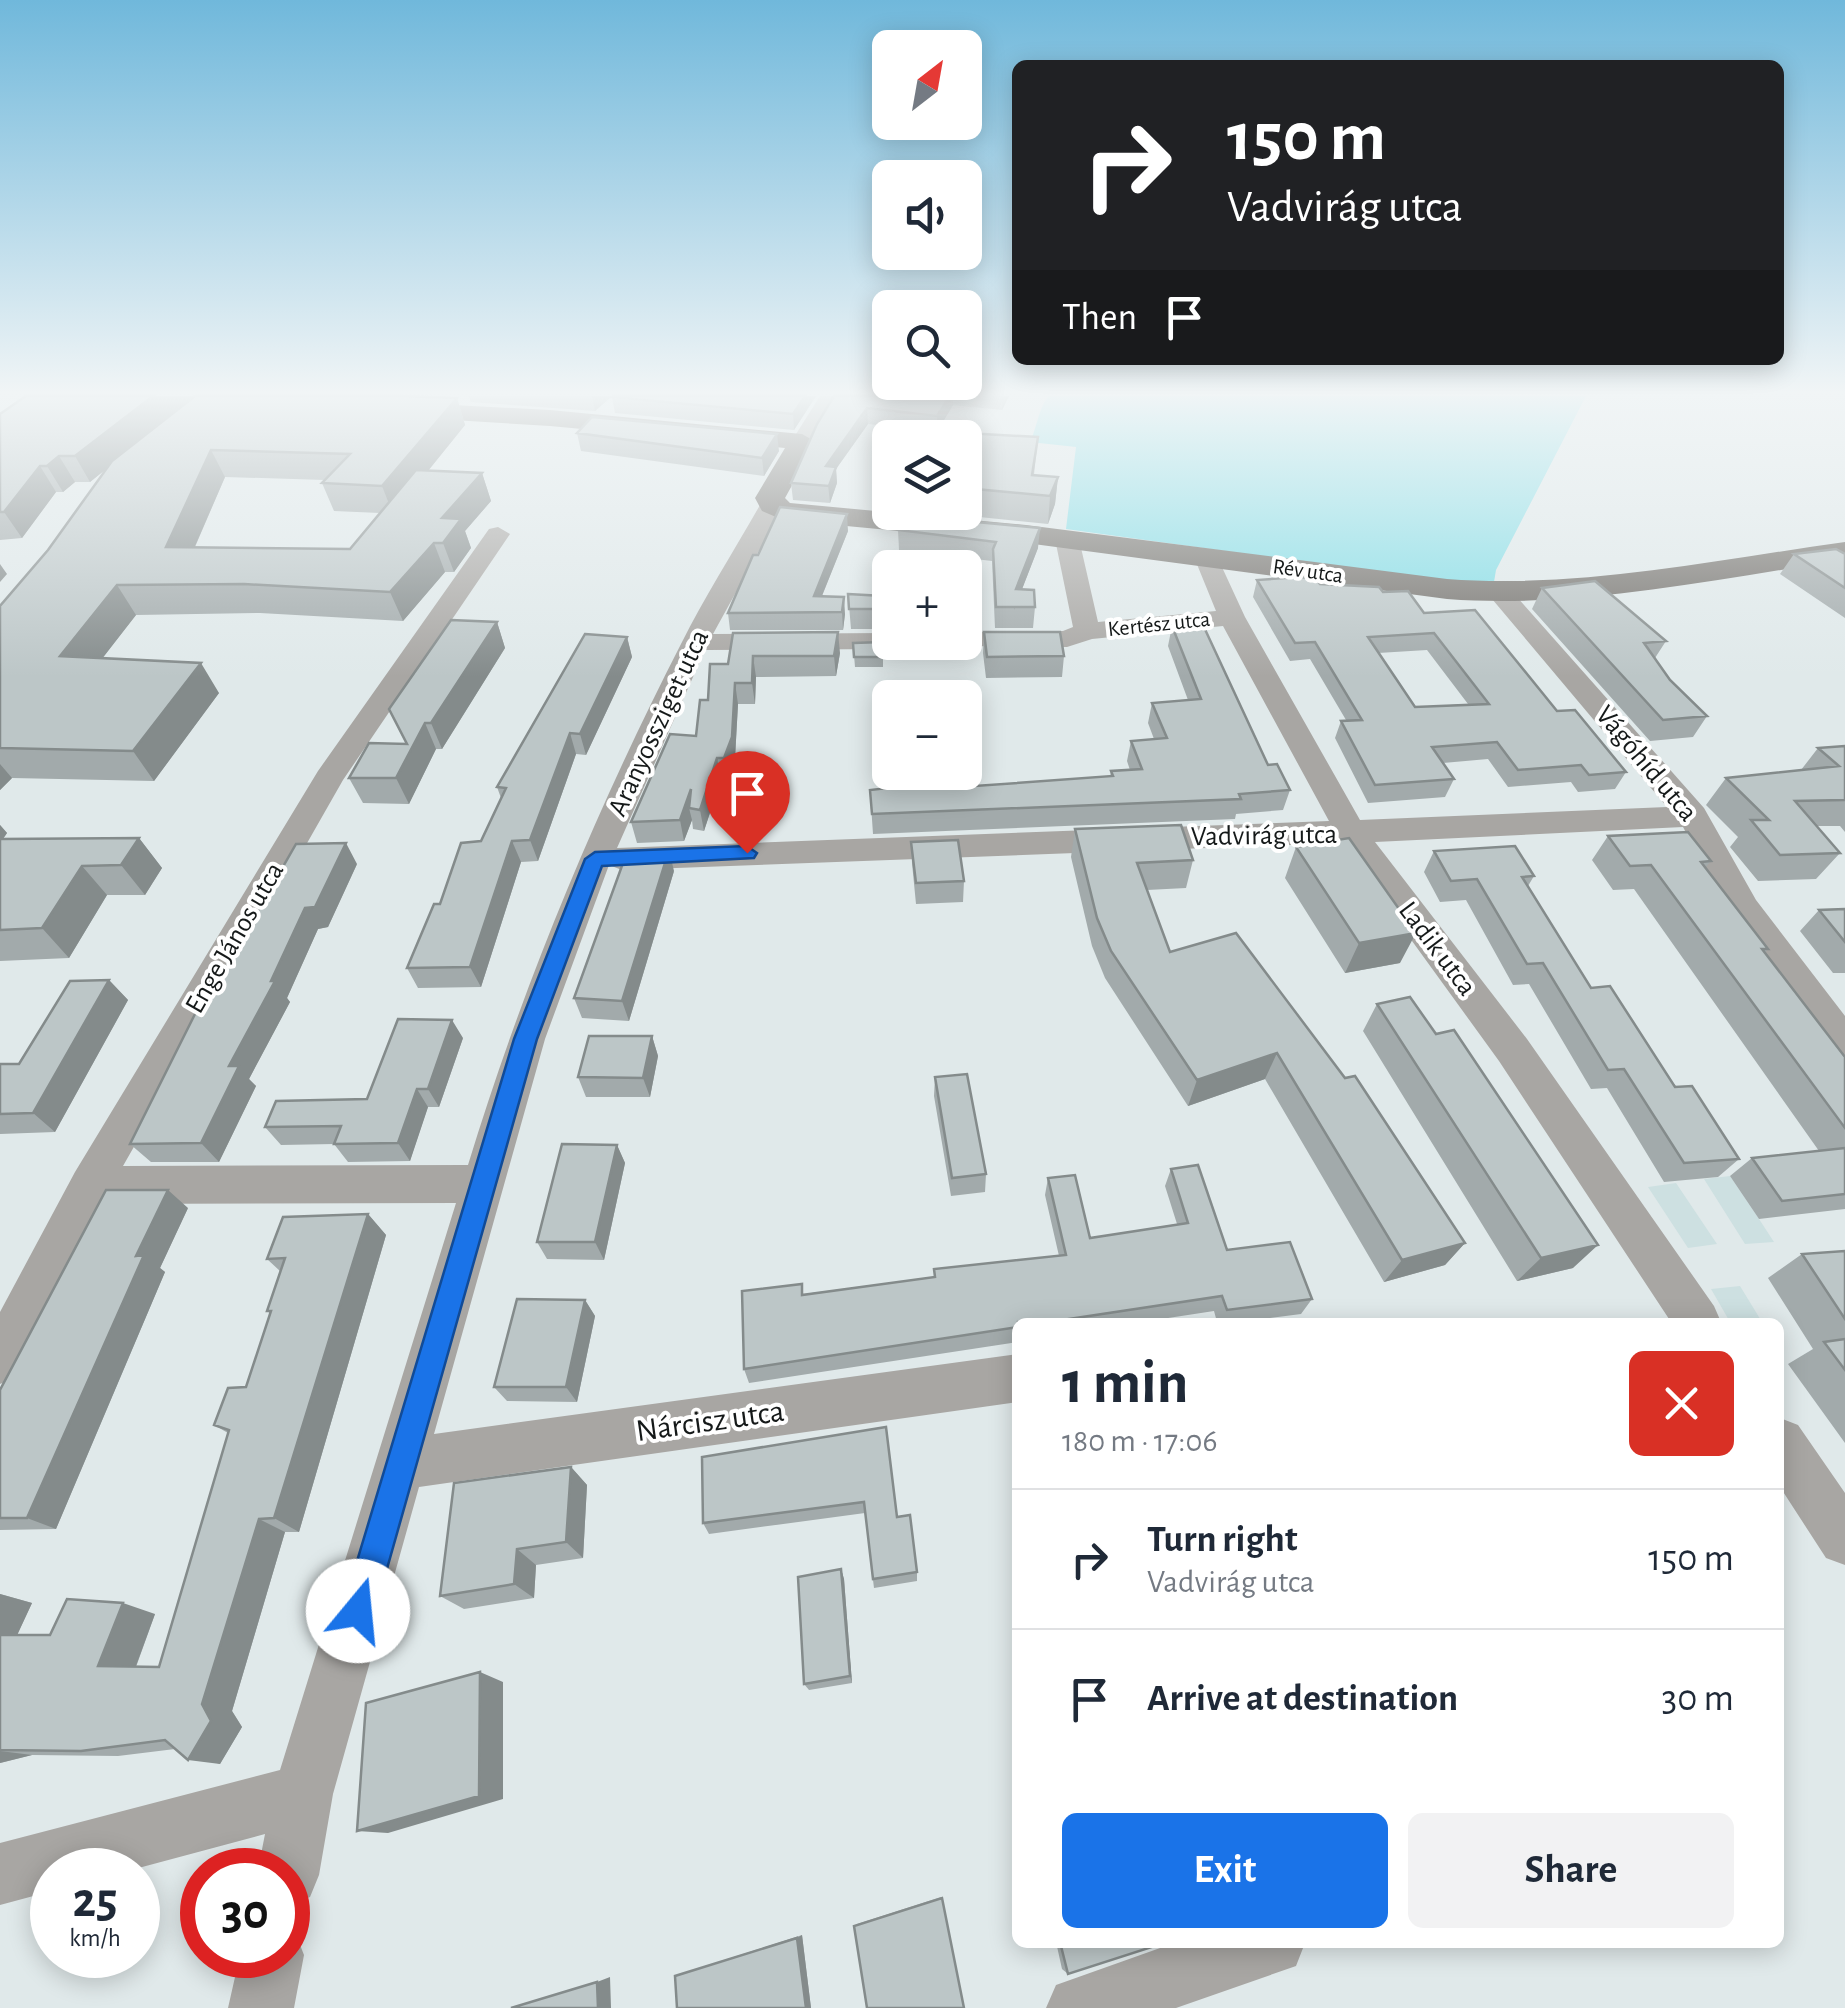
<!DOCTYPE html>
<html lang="en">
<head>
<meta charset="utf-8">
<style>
	:root { --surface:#fff; --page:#f2f2f3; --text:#1f2937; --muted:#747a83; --line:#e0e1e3; --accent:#1a73e8 }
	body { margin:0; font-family:"Alegreya Sans",sans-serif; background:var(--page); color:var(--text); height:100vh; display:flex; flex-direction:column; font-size:38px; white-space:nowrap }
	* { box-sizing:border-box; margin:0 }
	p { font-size:32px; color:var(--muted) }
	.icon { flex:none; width:55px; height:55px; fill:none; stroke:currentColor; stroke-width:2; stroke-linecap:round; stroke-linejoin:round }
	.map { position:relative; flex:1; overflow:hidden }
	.drawer { position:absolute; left:1012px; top:1318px; width:772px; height:630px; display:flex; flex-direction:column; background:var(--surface); border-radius:15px; box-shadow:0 5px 25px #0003 }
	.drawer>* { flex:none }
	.guide { position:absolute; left:1012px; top:60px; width:772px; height:305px; border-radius:15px; box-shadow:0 5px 25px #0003; background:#202124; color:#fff; overflow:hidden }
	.needle { width:65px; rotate:31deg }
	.fabs { position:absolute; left:872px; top:30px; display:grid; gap:20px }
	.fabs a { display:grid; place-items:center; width:110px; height:110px; border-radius:15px; background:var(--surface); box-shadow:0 5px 25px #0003; font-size:50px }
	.speed { position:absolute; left:30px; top:1848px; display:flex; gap:20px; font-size:50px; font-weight:700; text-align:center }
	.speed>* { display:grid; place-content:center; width:130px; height:130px; border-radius:50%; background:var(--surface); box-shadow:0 5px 25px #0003; line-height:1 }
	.speed small { font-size:25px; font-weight:400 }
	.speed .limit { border:15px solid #d22; background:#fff; color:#111 }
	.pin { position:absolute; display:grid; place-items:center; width:85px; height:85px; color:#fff; margin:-102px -42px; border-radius:50% 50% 50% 0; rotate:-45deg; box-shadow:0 0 10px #0007 }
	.pin .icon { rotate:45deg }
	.me { position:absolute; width:110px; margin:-55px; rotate:17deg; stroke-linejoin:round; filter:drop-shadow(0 0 8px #0008) }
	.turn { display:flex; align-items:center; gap:35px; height:210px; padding:0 50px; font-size:45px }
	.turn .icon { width:130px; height:130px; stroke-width:2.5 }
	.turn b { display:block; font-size:70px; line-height:85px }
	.then { display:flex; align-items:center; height:95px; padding:0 50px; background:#0003; gap:20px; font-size:38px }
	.round { display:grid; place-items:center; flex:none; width:105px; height:105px; border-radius:15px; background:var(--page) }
	.head { display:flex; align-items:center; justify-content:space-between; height:170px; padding:0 50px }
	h1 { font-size:60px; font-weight:600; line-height:75px }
	.button { display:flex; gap:20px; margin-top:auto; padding:20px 50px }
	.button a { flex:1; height:115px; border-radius:15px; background:var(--accent); color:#fff; font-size:40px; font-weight:600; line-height:115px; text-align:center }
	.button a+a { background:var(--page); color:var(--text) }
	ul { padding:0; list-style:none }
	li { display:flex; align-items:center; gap:30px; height:140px; padding:0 50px; border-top:2px solid var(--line) }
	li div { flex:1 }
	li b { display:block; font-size:38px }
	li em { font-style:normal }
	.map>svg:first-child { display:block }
	.built { fill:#cde0e1 }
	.green { fill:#82dde6 }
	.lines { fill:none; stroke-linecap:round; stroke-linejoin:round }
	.minor { fill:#a8a6a3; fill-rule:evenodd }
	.major { fill:#73706b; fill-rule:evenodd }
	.wall { fill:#a2aaab; fill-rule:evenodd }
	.shaded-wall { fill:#848b8b }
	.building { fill:#bcc6c7; stroke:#848b8b; stroke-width:2.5; fill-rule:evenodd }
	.route { fill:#1a73e8; stroke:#114b97; stroke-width:2.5 }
	.labels { text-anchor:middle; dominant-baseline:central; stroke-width:8; stroke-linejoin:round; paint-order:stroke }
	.far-street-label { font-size:22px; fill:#151919; stroke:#fff }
	.street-label { font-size:28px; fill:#151919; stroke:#fff }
	.near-street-label { font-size:32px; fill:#151919; stroke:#fff }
</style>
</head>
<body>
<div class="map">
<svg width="1845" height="2008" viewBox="0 0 1845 2008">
	<rect width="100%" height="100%" fill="#e0e9ea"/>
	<!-- built -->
	<path class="built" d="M1730 1176 1759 1219 1774 1242 1745 1244 1704 1179Z
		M1676 1183 1717 1244 1688 1248 1648 1187Z
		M1740 1286 1762 1322H1730L1711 1289Z"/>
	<!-- green -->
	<path class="green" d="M1049 396H1586L1496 570 1493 588 1066 529 1076 447 1030 442C1037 428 1039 406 1049 396Z"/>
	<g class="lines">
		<!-- minor -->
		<path class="minor" d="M820 396H840L810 447H794L791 442Z
			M772 498 784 505 713 634 890 633V642H903L890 649 705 650 617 848 1329 821 1223 626 1092 639 1067 647 955 646 953 642H965V632L1063 631 1073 627 1055 539 1067 532 1079 539 1098 622 1216 611 1194 557 1197 552H1215L1245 617 1360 820 1667 807 1487 593 1500 585 1509 588 1704 808 1756 900 1845 1016V1060L1831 1056 1731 917 1683 827 1375 842 1527 1039 1714 1306 1721 1322H1671L1499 1061 1341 843 622 870 609 865 545 1039 434 1434 1018 1354V1402L419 1487 333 1794 319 1875 310 1897 288 1906V1870H258L265 1834 131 1870H52V1891L0 1905V1843L280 1770 456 1203 102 1204 17 1377 0 1384V1312L75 1172 318 771 489 529 498 527 510 534 343 780 123 1166 468 1165C523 985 595 812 681 644 705 596 734 551 760 505Z
			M1780 1418 1798 1425 1845 1493V1565L1826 1558 1780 1487Z
			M288 1929 295 1932 304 1955 294 2008H228L240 1955H288Z
			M1177 1942 1305 1943 1296 1966 1176 2008H1046L1056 1985Z"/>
		<!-- major -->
		<path class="major" d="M395 402 550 410 802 434 816 442 785 498 790 503 1026 525 1447 579C1580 589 1714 560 1845 542V560C1714 579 1580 609 1447 599L1026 543 783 520 762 511 755 498 785 448 550 426 386 416 382 410 386 404Z"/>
	</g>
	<!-- wall -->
	<path class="wall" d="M469 396H612L595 411 471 402Z
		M816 396 794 430 615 413 612 397Z
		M834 396H1009L1002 410 953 405 937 431 1038 437 1034 475 1058 477 1055 504 1048 524 931 512H965V438H928L930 431 868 424 836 469 837 483 830 503 793 500 791 483 817 424Z
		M457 398 465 425 428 471 482 473 491 501 465 531 471 548 454 572H445L403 621 260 613 136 615 102 658 219 693 154 781 12 778 0 790V606L48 550 106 469 90 482H75L63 492H56L22 538 0 540V414ZM225 477 325 480 322 483 334 511 380 513 350 549 195 547Z
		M577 433 779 451 764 476 581 451Z
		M903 515 1038 548 1022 589 1035 607 1033 628H995L992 561 899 550 898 530Z
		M848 531 822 596 845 614 843 630H730L728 613 758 555Z
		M1794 554H1845V618L1780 574Z
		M1257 580 1320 584 1383 592 1424 613 1557 711 1626 772 1615 789 1578 792 1571 782 1508 787 1488 759 1443 763 1454 779 1445 797 1368 803 1335 738 1341 721 1346 720 1310 659 1290 661 1253 597ZM1427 650 1468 704 1415 707 1378 653Z
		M890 587V630L884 629V609Z
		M1542 588 1666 641 1655 658 1670 680 1707 716 1693 737 1650 741 1532 609Z
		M848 594 883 596V629H851Z
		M497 622 505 648 442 749H436L409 804 363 803 349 778 406 744 389 709Z
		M1172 626 1268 765 1290 790 1283 810 1236 814 1235 819 873 834 870 790 975 786 1110 777 1111 771 1130 770 1127 761 1131 741 1154 739 1148 723 1152 703 1188 700 1168 646Z
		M984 632 1064 656 1062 677 986 678 983 653Z
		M733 633 840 653 836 676 756 677 755 704H738L735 758 728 779H721L704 831 693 829 692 820 684 841 637 843 631 822 696 736 708 700 728 664Z
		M627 637 632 657 586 755 576 754 538 861 521 862 481 987 418 988 407 968 440 904 481 841 501 798 497 787Z
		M883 642V667H855L853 643Z
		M1845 746V832L1840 826H1817L1840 853 1816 879 1758 881 1730 847 1738 837 1706 805 1726 778 1801 770 1818 748Z
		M0 825 7 833 3 839 139 838 162 868 145 895H107L69 958 0 961Z
		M1075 829 1193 860 1186 888 1147 890 1170 952 1236 933 1465 1243 1445 1265 1384 1282 1265 1079 1188 1106 1105 978 1092 946 1071 857Z
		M1608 836 1711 861 1705 868 1768 949 1765 953 1845 1057V1209L1759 1219 1730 1176 1752 1158 1819 1151 1634 889 1613 890 1592 860Z
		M911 842 964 881 963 902 916 904 912 863Z
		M1296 847 1400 963 1345 973 1285 878Z
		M1434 851 1534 876 1528 886 1591 988 1739 1159 1718 1177 1664 1182 1607 1088 1591 1089 1529 984 1513 985 1466 900 1440 902 1424 872Z
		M357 864 328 927 318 929 287 998 290 1002 249 1079 256 1086 219 1162H151L130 1144 217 982Z
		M674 871 629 1021 582 1018 574 998Z
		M1845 909V973H1833L1800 931 1819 910Z
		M109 980 128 1000 55 1132 0 1134V1064H19Z
		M1377 1004 1573 1268 1517 1281 1363 1031Z
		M652 1036 658 1056 650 1097H586L578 1077Z
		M463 1038 439 1107H428L410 1161 348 1162 334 1144 281 1145 265 1127 367 1099Z
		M935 1077 986 1174 985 1192 951 1196 934 1096Z
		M617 1145 625 1163 604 1260 547 1259 537 1242Z
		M1171 1169 1227 1250 1312 1299 1301 1314 1238 1322H1217L1214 1311 1142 1322H1018V1342L749 1383 744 1369 804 1294 934 1277V1269L1059 1256 1045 1195 1048 1178 1090 1238 1177 1224 1165 1186Z
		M188 1208 160 1268 165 1272 56 1529 0 1530V1390Z
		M368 1214 386 1235 299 1532H285L232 1711 242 1727 220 1764 175 1749 118 1756 32 1755 0 1763V1594L32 1603 17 1635H50L155 1614 136 1667H159L228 1433 214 1425 246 1387 270 1313 267 1311 280 1271 267 1259Z
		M1845 1251V1443L1788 1364 1813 1349 1768 1278 1802 1254Z
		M585 1300 595 1316 577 1402 507 1401 494 1387Z
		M886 1427 897 1517 917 1572V1581L874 1588 865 1513 709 1534 703 1523Z
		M571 1467 587 1485 583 1558 536 1565 534 1598 464 1609 440 1596Z
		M841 1569 844 1579 852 1683 809 1690 804 1684Z
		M941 1897 964 2008 854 1926 857 1924Z
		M802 1935 811 2008H677L675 1976Z
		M1056 1942H1157L1068 1974 1062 1969Z"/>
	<!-- shaded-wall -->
	<path class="shaded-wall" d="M153 396H197L90 482 75 456Z
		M592 396H612L595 411Z
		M805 396H816L794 430 793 414Z
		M950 396H953V405L937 432V416Z
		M1003 396H1009L1002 410Z
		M457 398 465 425 393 514 382 486Z
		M867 408 868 424 836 469 837 483 830 503 826 466Z
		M777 434 779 451 764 476 762 458Z
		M211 450 225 477 182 576 166 547Z
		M59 456 75 482 63 492 47 466Z
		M40 466 56 492 22 538 4 512Z
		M482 473 491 501 465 531 471 548 454 572 443 543 442 518Z
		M1058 477 1055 504 1048 524 1050 496Z
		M847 514 848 531 815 613 814 596Z
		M1040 528 1038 548 1014 610 1016 589Z
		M434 543 445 572 403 621 390 592Z
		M0 564 7 574 0 582Z
		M117 585 136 615 81 686 60 656Z
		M844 597 845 614 843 630 842 612Z
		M497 622 505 648 442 749 431 723Z
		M838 632 840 653 836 676 834 656Z
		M627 637 632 657 586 755 580 734Z
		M753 656 756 677 755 704 752 683Z
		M201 663 219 693 154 781 133 751Z
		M735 683 738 704 735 758 728 779 724 758Z
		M425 723 436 749 409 804 396 778Z
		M570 733 576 754 538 861 530 840Z
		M717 758 721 779 704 831 700 810Z
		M0 764 12 778 0 790Z
		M691 789 689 808 692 820 684 841 680 820Z
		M0 825 7 833 0 843Z
		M139 838 162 868 145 895 121 865Z
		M512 841 521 862 481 987 470 967Z
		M346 843 357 864 328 927 318 929 287 998 290 1002 249 1079 256 1086 219 1162 201 1143 229 1066 305 908Z
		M669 850 674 871 629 1021 622 1001Z
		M82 866 107 895 69 958 42 928Z
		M1416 933 1400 963 1345 973 1359 943Z
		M109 980 128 1000 55 1132 33 1113Z
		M452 1020 463 1038 439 1107 428 1089Z
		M652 1036 658 1056 650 1097 643 1078Z
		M1277 1053 1265 1079 1188 1106 1197 1080Z
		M417 1089 428 1107 410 1161 398 1143Z
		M617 1145 625 1163 604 1260 595 1242Z
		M168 1190 188 1208 160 1268 165 1272 56 1529 27 1518 136 1256Z
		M368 1214 386 1235 299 1532 274 1518Z
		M1465 1243 1445 1265 1384 1282 1402 1260Z
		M1598 1245 1573 1268 1517 1281 1541 1258Z
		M585 1300 595 1316 577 1402 566 1387Z
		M571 1467 587 1485 583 1558 566 1542Z
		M259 1519 285 1532 232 1711 242 1727 220 1764 188 1760 202 1704Z
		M517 1549 536 1565 534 1598 514 1584Z
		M841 1569 844 1579 852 1683 850 1676Z
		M0 1594 32 1603 13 1644 0 1641Z
		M123 1603 155 1614 133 1674 98 1666Z
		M480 1672 503 1682V1799L388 1833 357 1831Z
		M0 1751 32 1755 0 1763Z
		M802 1935 811 2008H806L797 1938Z
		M610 1977 611 2008H598L597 1982Z"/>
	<!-- building -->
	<path class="building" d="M26 396H153L75 456H59L47 466H40L4 512H0V414Z
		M195 396H401L457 398 382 486 322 483 350 454 211 450 166 547 350 549 416 470 482 473 442 518 461 519 443 543H434L390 592 244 584 117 585 60 656 201 663 133 751 0 748V606L48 550 112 461Z
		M614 396H805L793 414 612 397Z
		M834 396H950L937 416 867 408 826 466 836 467 829 486 791 483 817 424Z
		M592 417 777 434 762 458 577 433Z
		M930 431 1038 437 1032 475 1058 477 1050 496 965 488V438H928Z
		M780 507 847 514 814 596 844 597 842 612 728 613 753 555H758Z
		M903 515 1040 528 1016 589 1034 590 1035 607H996L993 549 996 542 898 530Z
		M1836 549 1845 554V588L1794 554Z
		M1299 577 1316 579 1320 584 1379 587 1383 592 1408 591 1424 613 1475 610 1557 711 1575 710 1626 772 1589 775 1581 765 1518 770 1497 742 1432 747 1454 779 1375 785 1341 721 1362 720 1315 642 1295 643 1257 580ZM1434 633 1489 704 1415 707 1368 637Z
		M1595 581 1666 641 1644 643 1670 680 1707 716 1663 720 1542 588Z
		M887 587H890V609H884Z
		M848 594 883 596V609H849Z
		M451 620 497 622 431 723H425L396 778H349L369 743 407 744 389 709Z
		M1203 625 1268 765 1277 764 1290 790 1239 794 1241 799 872 814 870 790 973 778 975 786 1113 776 1111 771 1142 769 1131 741 1167 738 1152 703 1201 699 1172 626Z
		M838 632 834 656H753L752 683H735L732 737 724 758H717L700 810 689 808 691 789 680 820 631 822 670 734 696 736 700 700H708L710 664H728L733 633Z
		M984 632H1060L1064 656 987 657Z
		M585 634 627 637 580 734 570 733 530 840 512 841 470 967 407 968 434 904H440L461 843 481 841 506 788 497 787Z
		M883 642 882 657H854L853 643Z
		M1845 746V800L1795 801 1840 853 1780 855 1751 820H1769L1726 778 1839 766 1818 748Z
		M1181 825 1193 860 1137 863 1170 952 1236 933 1345 1078 1355 1076 1465 1243 1402 1260 1277 1053 1197 1080 1111 951 1097 918 1075 829Z
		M1688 832 1711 861 1701 862 1768 949H1762L1845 1057V1128L1651 865 1630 866 1608 836Z
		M139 838 121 865 82 866 42 928 0 930V839Z
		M1349 838 1416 933 1359 943 1296 847Z
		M958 840 964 881 916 883 911 842Z
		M346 843 315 907 305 908 271 981H275L229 1066H239L201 1143 130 1144 211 982H217L296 844Z
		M1515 846 1534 876 1522 877 1591 988 1610 986 1675 1087 1692 1086 1739 1159 1684 1163 1624 1069 1608 1070 1543 963 1527 964 1477 879 1451 881 1434 851Z
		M669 850 622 1001 574 998 627 852Z
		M1845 909V942L1819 910Z
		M109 980 33 1113 0 1114V1064H19L70 981Z
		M1410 997 1436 1034 1454 1030 1598 1245 1541 1258 1377 1004Z
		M398 1019 452 1020 428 1089H417L398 1143 334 1144 341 1126 265 1127 276 1101 367 1099Z
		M589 1036H652L643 1078 578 1077Z
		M967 1074 986 1174 952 1178 935 1077Z
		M562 1144 617 1145 595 1242H537Z
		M1845 1148V1194L1782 1201 1752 1158Z
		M1198 1165 1227 1250 1290 1242 1312 1299 1227 1310 1222 1296 1049 1322H1018V1327L744 1369 742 1291 802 1284V1295L935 1277 934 1269 1066 1255 1048 1178 1075 1175 1090 1238 1188 1223 1171 1169Z
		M106 1190H168L136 1256 144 1255 27 1518H0V1390Z
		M368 1214 274 1518 259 1519 202 1704 211 1721 188 1760 165 1740 81 1751 0 1750V1635H50L67 1599 123 1603 98 1666 159 1667 229 1430 214 1425 228 1388 246 1387 271 1311H267L285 1258 267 1259 283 1217Z
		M1845 1251V1319L1802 1254Z
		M517 1299 585 1300 566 1387H494Z
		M1845 1339V1370L1824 1342Z
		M886 1427 897 1517 910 1515 917 1572 873 1579 864 1502 703 1523 702 1457Z
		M571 1467 566 1542 517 1549 514 1584 440 1596 454 1483Z
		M841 1569 850 1676 804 1684 798 1577Z
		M480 1672 479 1796 357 1831 366 1703Z
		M942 1898 964 2008H867L854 1926Z
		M797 1938 806 2008H677L675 1976Z
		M1060 1942H1157L1158 1945 1068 1974Z
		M597 1982 598 2008H511Z"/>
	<!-- sky -->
	<linearGradient id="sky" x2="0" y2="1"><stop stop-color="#70b8db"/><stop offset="0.58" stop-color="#f1f5f6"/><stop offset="1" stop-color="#f1f5f6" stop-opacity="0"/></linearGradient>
	<rect width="1845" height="677" fill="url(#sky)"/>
	<!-- route -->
	<path class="route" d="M747 846 757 853 754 858 602 866 537 1039 375 1611 370 1623 358 1627 347 1623 342 1611 514 1039 585 859 595 852Z"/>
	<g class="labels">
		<!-- far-street labels -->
		<g class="far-street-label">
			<text transform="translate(1308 571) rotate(8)">Rév utca</text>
			<text transform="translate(1159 624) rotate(-6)">Kertész utca</text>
		</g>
		<!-- street labels -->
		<g class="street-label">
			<text transform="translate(659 723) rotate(-65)">Aranyossziget utca</text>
			<text transform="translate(1646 764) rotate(50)">Vágóhíd utca</text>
			<text transform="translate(1264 836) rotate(-1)">Vadvirág utca</text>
			<text transform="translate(235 938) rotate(-60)">Enge János utca</text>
			<text transform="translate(1437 949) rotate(53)">Ladik utca</text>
		</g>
		<!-- near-street labels -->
		<g class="near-street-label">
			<text transform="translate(710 1421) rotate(-8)">Nárcisz utca</text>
		</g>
	</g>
</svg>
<div class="fabs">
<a><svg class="needle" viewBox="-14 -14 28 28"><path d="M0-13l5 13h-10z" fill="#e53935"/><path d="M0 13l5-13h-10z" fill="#747a83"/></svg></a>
<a><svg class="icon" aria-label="sound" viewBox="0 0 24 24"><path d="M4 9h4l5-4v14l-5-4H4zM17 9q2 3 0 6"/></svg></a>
<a><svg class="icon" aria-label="search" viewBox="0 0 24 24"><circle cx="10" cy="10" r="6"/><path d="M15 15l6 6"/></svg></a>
<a><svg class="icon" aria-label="layers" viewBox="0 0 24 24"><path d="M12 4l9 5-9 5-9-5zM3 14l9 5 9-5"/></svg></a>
<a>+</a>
<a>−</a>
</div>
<div class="speed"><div>25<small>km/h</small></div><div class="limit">30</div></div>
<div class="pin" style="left:747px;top:853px;background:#d93025"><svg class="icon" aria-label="arrive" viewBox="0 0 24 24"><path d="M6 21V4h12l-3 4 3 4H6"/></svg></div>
<svg class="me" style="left:358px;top:1611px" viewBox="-20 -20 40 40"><circle r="19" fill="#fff"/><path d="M0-13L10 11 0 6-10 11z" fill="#1a73e8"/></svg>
<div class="guide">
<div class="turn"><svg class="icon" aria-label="right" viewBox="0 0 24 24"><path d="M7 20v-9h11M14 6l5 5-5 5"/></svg><div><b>150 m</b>Vadvirág utca</div></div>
<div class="then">Then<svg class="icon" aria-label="arrive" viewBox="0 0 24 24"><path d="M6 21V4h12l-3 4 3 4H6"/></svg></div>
</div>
<section class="drawer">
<div class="head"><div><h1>1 min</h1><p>180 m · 17:06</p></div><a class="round" style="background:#d93025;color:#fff"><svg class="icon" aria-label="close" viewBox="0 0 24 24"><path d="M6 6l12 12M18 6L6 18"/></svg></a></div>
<ul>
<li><svg class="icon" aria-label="right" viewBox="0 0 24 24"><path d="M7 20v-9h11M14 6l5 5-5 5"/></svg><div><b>Turn right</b><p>Vadvirág utca</p></div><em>150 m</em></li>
<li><svg class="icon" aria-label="arrive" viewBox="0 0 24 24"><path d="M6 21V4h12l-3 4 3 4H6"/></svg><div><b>Arrive at destination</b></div><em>30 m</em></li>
</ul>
<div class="button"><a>Exit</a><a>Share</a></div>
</section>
</div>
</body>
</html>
